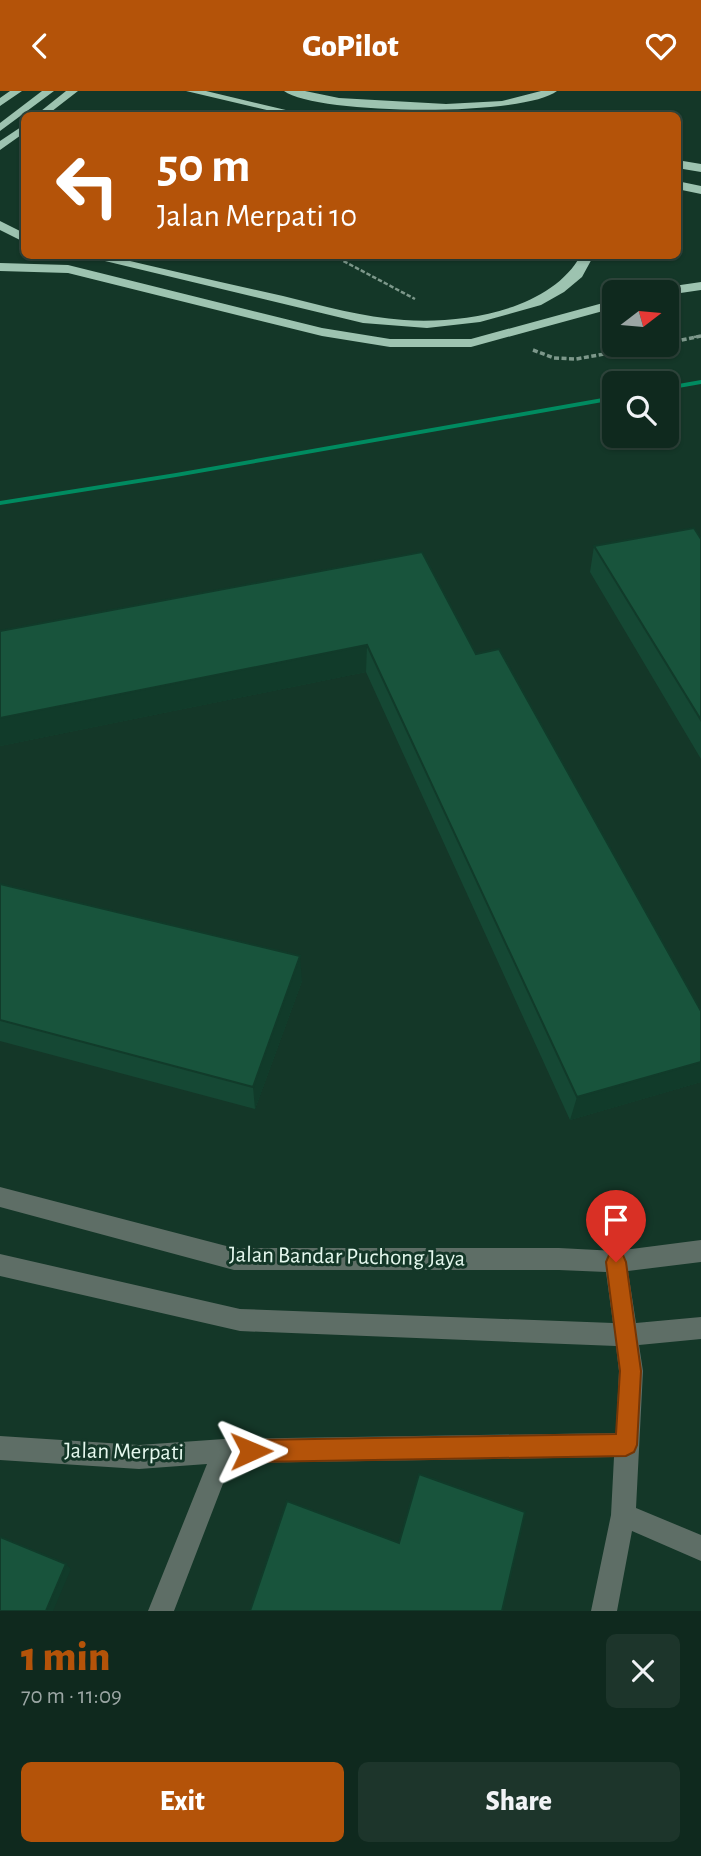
<!DOCTYPE html>
<html lang="en">
<head>
<meta charset="utf-8">
<style>
	:root { --surface:#0f291e; --page:#1d352b; --text:#f1f3f6; --muted:#9ba6a4; --line:#2f453c; --accent:#b45309 }
	body { margin:0; font-family:"Alegreya Sans",sans-serif; background:var(--page); color:var(--text); height:100vh; display:flex; flex-direction:column; font-size:26px; white-space:nowrap }
	* { box-sizing:border-box; margin:0 }
	p { font-size:23px; color:var(--muted) }
	.icon { flex:none; width:38px; height:38px; fill:none; stroke:currentColor; stroke-width:2; stroke-linecap:round; stroke-linejoin:round }
	.map { position:relative; height:1520px; overflow:hidden }
	.details { display:flex; flex-direction:column; background:var(--surface); flex:1 }
	.details>* { flex:none }
	.guide { position:absolute; left:21px; top:21px; width:660px; height:147px; border-radius:10px; box-shadow:0 2px 5px #0004,0 0 0 2px var(--line); background:#b45309; color:#fff; overflow:hidden }
	.needle { width:46px; rotate:74deg }
	.fabs { position:absolute; left:602px; top:189px; display:grid; gap:14px }
	.fabs a { display:grid; place-items:center; width:77px; height:77px; border-radius:10px; background:var(--surface); box-shadow:0 2px 5px #0004,0 0 0 2px var(--line); font-size:35px }
	.pin { position:absolute; display:grid; place-items:center; width:60px; height:60px; color:#fff; margin:-72px -30px; border-radius:50% 50% 50% 0; rotate:-45deg; box-shadow:0 0 7px #0007 }
	.pin .icon { rotate:45deg }
	.me { position:absolute; width:77px; margin:-38px; rotate:89deg; stroke-linejoin:round; filter:drop-shadow(0 0 5px #0008) }
	.turn { display:flex; align-items:center; gap:24px; height:147px; padding:0 21px; font-size:32px }
	.turn .icon { width:91px; height:91px; stroke-width:2.5 }
	.turn b { display:block; font-size:49px; line-height:60px }
	.round { display:grid; place-items:center; flex:none; width:74px; height:74px; border-radius:10px; background:var(--page) }
	.head { display:flex; align-items:center; justify-content:space-between; height:119px; padding:0 21px }
	h1 { font-size:42px; font-weight:800; line-height:52px; color:var(--accent) }
	.cta { display:flex; gap:14px; margin-top:auto; padding:14px 21px }
	.cta a { flex:1; height:80px; border-radius:10px; background:var(--accent); color:#fff; font-size:28px; font-weight:800; line-height:80px; text-align:center }
	.cta a+a { background:var(--page); color:var(--text) }
	header { display:flex; justify-content:space-between; align-items:center; height:91px; padding:0 21px; background:var(--accent); color:#fff; font-size:32px; font-weight:800 }
	.map>svg:first-child { display:block }
	.lines { fill:none; stroke-linecap:round; stroke-linejoin:round }
	.stream { fill:#008b60; fill-rule:evenodd }
	.path-far1 { stroke:#7d988b; stroke-width:2.5; stroke-dasharray:4.5 2; stroke-linecap:butt }
	.path { stroke:#7d988b; stroke-width:3.5; stroke-dasharray:5 2.5; stroke-linecap:butt }
	.minor { fill:#5e6e66; fill-rule:evenodd }
	.motorway { fill:#9dc3b0; fill-rule:evenodd }
	.wall { fill:#154834 }
	.shaded-wall { fill:#113b2a }
	.building { fill:#18543c; stroke:#113b2a; stroke-width:2 }
	.route { fill:#b45309; stroke:#753606; stroke-width:2 }
	.labels { text-anchor:middle; dominant-baseline:central; stroke-width:6; stroke-linejoin:round; paint-order:stroke }
	.near-street-label { font-size:23px; fill:#e5f8ee; stroke:#143728 }
</style>
</head>
<body>
<header><svg class="icon" aria-label="back" viewBox="0 0 24 24"><path d="M15 5l-7 7 7 7"/></svg>GoPilot<svg class="icon" aria-label="heart" viewBox="0 0 24 24"><path d="M12 20l-8-8c-3-5 5-10 8-4 3-6 11-1 8 4z"/></svg></header>
<div class="map">
<svg width="701" height="1520" viewBox="0 0 701 1520">
	<rect width="100%" height="100%" fill="#143728"/>
	<g class="lines">
		<!-- stream -->
		<path class="stream" d="M701 289V293L667 299V295Z
			M614 305V309L176 386 0 414V410L176 382Z"/>
		<!-- path-far1 -->
		<path class="path-far1" d="M332 164 415 208
			M694 246 701 245"/>
		<!-- path -->
		<path class="path" d="M667 252 701 245
			M533 259 554 267 576 268 655 254"/>
		<!-- minor -->
		<path class="minor" d="M0 1096 234 1157H559L616 1160 701 1149V1171L628 1180 636 1232 701 1226V1248L639 1254 643 1280 636 1417 701 1444V1470L632 1440 617 1520H591L611 1424 614 1366 231 1372 174 1520H148L207 1373 139 1378 0 1369V1345L139 1354 224 1348 616 1342 619 1280 616 1255 240 1240 0 1185V1163L240 1218 613 1232 606 1181 559 1179H234L0 1116Z"/>
		<!-- motorway -->
		<path class="motorway" d="M10 0H22L0 15V7Z
			M42 0H54L0 40V32Z
			M66 0H78L47 24H36Z
			M186 0H206L307 24H288Z
			M284 0H305L339 7 446 13 502 10 541 0H557C524 26 316 24 284 0Z
			M24 34V42L0 59V50Z
			M677 69 701 73V81L677 77Z
			M677 90 701 95V103L677 98Z
			M0 130 24 142V151L0 139Z
			M80 164H105C164 178 224 192 283 205 323 215 363 226 404 229 462 233 550 220 581 164H594L582 186 564 201 541 214 480 231 427 237 363 232Z
			M0 172 68 174 322 237 390 248H471L614 209V217L471 256H390L322 245 68 182 0 180Z
			M701 191V199L667 204V201H653L660 197Z"/>
	</g>
	<!-- wall -->
	<path class="wall" d="M701 448V668L590 481 594 455Z
		M422 461 476 563 701 920V991L570 1029 366 581 0 655V540Z
		M0 793 302 890 255 1018 0 950Z"/>
	<!-- shaded-wall -->
	<path class="shaded-wall" d="M367 554 366 581 0 655V627Z
		M300 865 302 890 255 1018 253 996Z
		M701 971V991L570 1029 577 1006Z
		M66 1473 71 1478 53 1520H46Z"/>
	<!-- building -->
	<path class="building" d="M694 437 701 448V629L594 455Z
		M422 461 476 563 499 558 701 920V971L577 1006 367 554 0 627V540Z
		M0 793 300 865 253 996 0 929Z
		M419 1383 525 1421 502 1520H250L287 1410 399 1452Z
		M0 1446 66 1473 46 1520H0Z"/>
	<!-- route -->
	<path class="route" d="M616 1161 623 1164 626 1171 641 1280 637 1354 634 1361 626 1365 251 1371 243 1368 240 1360 243 1352 251 1349 616 1343 620 1280 606 1171 609 1164Z"/>
	<g class="labels">
		<!-- near-street labels -->
		<g class="near-street-label">
			<text transform="translate(347 1166) rotate(1)">Jalan Bandar Puchong Jaya</text>
			<text transform="translate(124 1361) rotate(1)">Jalan Merpati</text>
		</g>
	</g>
</svg>
<div class="fabs">
<a><svg class="needle" viewBox="-14 -14 28 28"><path d="M0-13l5 13h-10z" fill="#e53935"/><path d="M0 13l5-13h-10z" fill="#9ba6a4"/></svg></a>
<a><svg class="icon" aria-label="search" viewBox="0 0 24 24"><circle cx="10" cy="10" r="6"/><path d="M15 15l6 6"/></svg></a>
</div>
<div class="pin" style="left:616px;top:1171px;background:#d93025"><svg class="icon" aria-label="arrive" viewBox="0 0 24 24"><path d="M6 21V4h12l-3 4 3 4H6"/></svg></div>
<svg class="me" style="left:251px;top:1360px" viewBox="-20 -20 40 40"><path d="M0-17L14 15 0 8-14 15z" fill="#b45309" stroke="#fff" stroke-width="4"/></svg>
<div class="guide">
<div class="turn"><svg class="icon" aria-label="left" viewBox="0 0 24 24"><path d="M17 20v-9H6M10 6l-5 5 5 5"/></svg><div><b>50 m</b>Jalan Merpati 10</div></div>
</div>
</div>
<section class="details">
<div class="head"><div><h1>1 min</h1><p>70 m · 11:09</p></div><a class="round"><svg class="icon" aria-label="close" viewBox="0 0 24 24"><path d="M6 6l12 12M18 6L6 18"/></svg></a></div>
<div class="cta"><a>Exit</a><a>Share</a></div>
</section>
</body>
</html>
